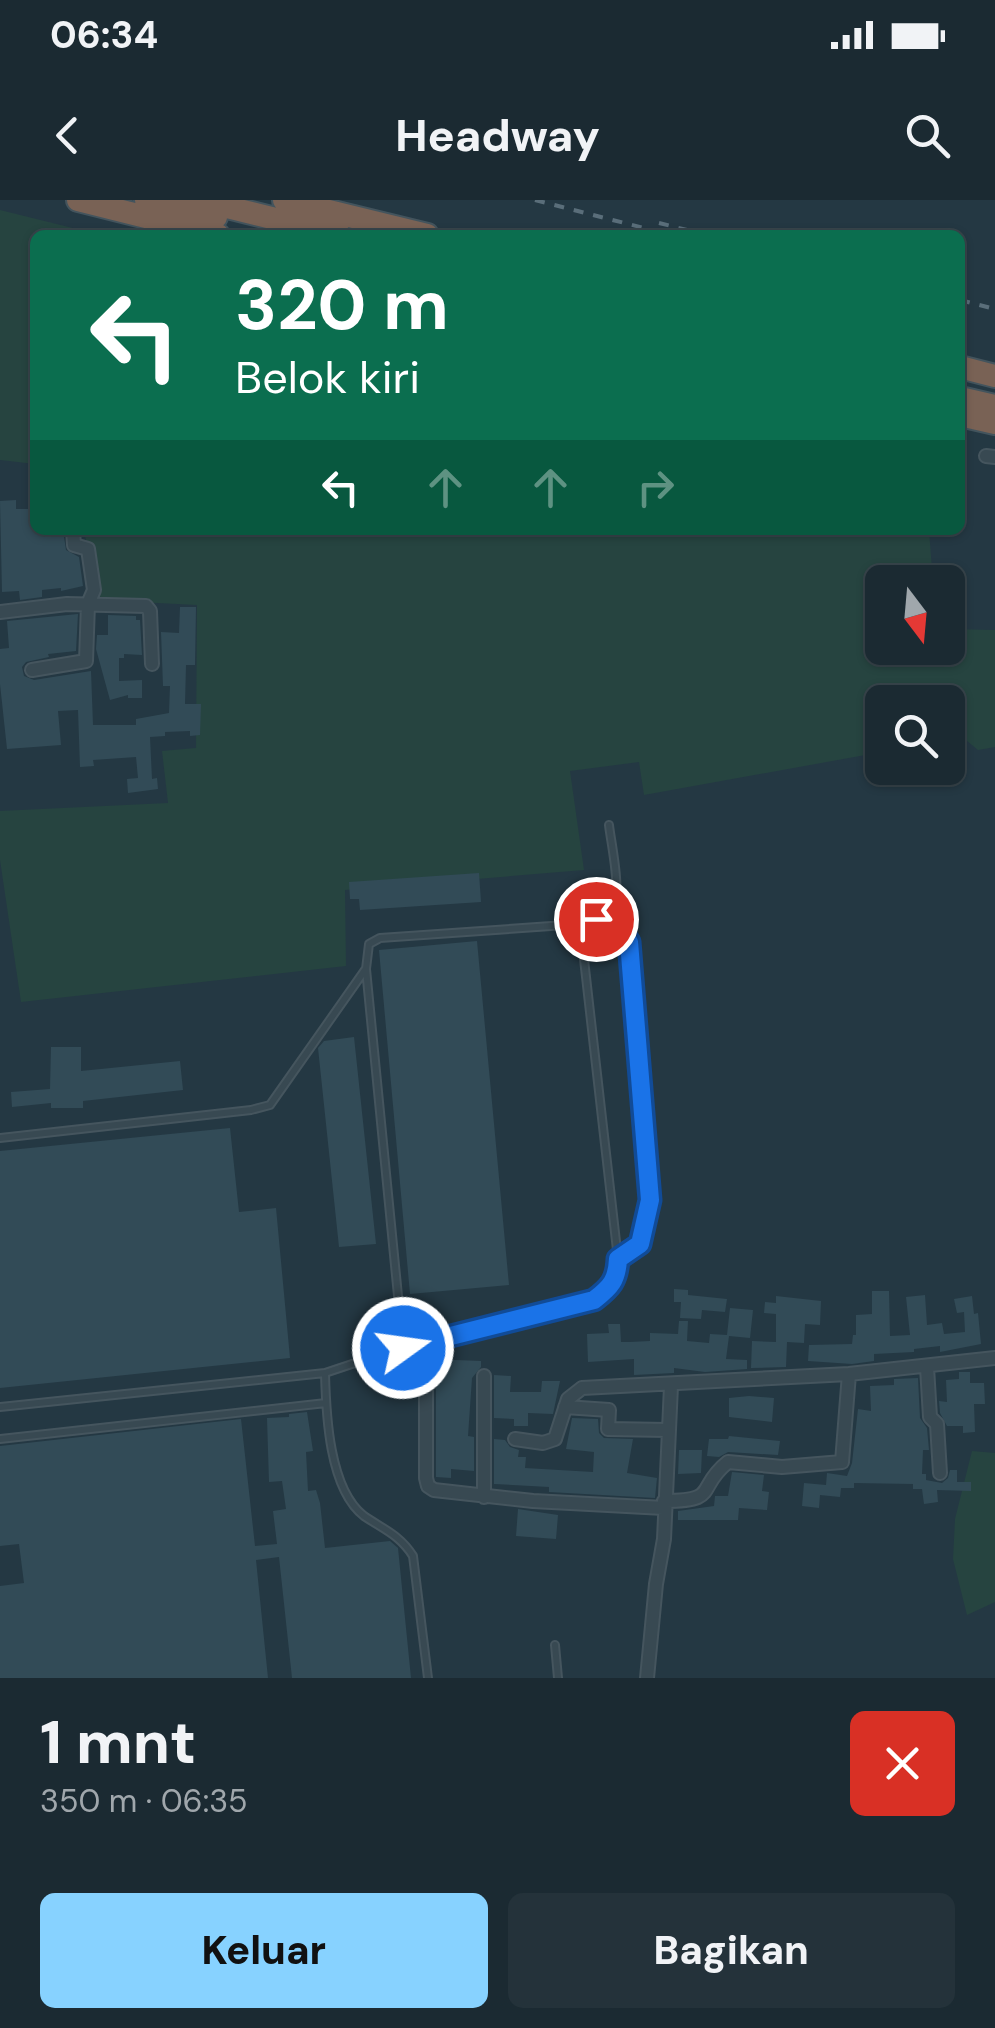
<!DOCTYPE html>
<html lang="id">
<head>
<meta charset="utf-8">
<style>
	:root { --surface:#1b2a32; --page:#24323a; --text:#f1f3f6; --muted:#a0a7ac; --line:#39464d; --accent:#87d2ff }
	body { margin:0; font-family:"DM Sans",sans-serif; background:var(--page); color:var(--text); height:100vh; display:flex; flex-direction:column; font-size:38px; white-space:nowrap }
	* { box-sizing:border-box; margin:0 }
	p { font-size:32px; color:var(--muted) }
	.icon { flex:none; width:55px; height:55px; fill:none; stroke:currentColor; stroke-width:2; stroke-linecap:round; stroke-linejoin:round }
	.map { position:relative; height:1478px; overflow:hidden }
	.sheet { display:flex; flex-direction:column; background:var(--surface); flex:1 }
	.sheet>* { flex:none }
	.guide { position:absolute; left:30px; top:30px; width:935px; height:305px; border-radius:15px; box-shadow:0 2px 8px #0004,0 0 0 2px var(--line); background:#0b6e4f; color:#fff; overflow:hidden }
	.needle { width:65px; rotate:164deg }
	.fabs { position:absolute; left:865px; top:365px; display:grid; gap:20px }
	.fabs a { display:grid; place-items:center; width:100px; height:100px; border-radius:15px; background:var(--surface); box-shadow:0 2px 8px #0004,0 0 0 2px var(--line); font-size:50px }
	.pin { position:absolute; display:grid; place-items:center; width:85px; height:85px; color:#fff; margin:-42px; border:5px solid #fff; border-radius:50%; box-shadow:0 2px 10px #0007 }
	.me { position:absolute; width:110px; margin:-55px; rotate:76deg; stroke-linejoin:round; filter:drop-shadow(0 0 8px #0008) }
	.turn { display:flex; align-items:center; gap:35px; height:210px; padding:0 40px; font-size:45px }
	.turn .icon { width:130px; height:130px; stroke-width:2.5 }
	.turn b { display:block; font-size:70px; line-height:85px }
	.lanes { display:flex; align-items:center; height:95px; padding:0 40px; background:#0003; justify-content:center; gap:50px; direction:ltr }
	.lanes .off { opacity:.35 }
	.round { display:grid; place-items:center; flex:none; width:105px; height:105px; border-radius:15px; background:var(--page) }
	.headline { display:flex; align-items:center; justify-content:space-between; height:170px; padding:0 40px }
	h1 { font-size:60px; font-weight:800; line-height:75px }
	.primary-button { display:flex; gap:20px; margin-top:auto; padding:20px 40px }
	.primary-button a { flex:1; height:115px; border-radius:15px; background:var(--accent); color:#111; font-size:40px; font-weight:800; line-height:115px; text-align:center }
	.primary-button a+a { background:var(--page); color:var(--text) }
	.status { display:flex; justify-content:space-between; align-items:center; height:70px; padding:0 50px; background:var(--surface); direction:ltr }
	.status svg { height:28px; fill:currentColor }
	header { display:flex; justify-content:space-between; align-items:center; height:130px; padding:0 40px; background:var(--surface); font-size:45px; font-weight:800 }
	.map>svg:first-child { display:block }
	.green { fill:#264440 }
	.building { fill:#324b57 }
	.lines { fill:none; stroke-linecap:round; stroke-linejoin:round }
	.lane-casing { stroke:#45555e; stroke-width:10 }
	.street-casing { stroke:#45555e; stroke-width:16 }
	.highway-casing { stroke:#43545d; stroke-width:26 }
	.lane { stroke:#384952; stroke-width:6 }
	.street { stroke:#384952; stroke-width:12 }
	.highway { stroke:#796255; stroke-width:22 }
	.rail { stroke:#5a6e7a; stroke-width:4; stroke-dasharray:10 10; stroke-linecap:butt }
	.route-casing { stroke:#114b97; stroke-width:25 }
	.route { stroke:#1a73e8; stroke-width:18 }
</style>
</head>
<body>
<div class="status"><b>06:34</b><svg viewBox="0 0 49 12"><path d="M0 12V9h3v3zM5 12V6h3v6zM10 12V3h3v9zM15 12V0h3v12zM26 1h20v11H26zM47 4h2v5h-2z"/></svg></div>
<header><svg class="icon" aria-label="back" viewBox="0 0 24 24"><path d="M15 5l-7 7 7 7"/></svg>Headway<svg class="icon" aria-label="search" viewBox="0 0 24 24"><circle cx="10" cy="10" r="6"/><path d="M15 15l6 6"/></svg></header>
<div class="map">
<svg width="995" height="1478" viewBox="0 0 995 1478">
	<rect width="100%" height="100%" fill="#243843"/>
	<!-- green -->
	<path class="green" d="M0 10 101 35H35V264L0 260Z
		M84 330H929L933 382H882V448H948V429L995 430V547L978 550 960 535 955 487 889 494V502H882V552L644 595 639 562 570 571 584 670 345 690 346 766 21 802 0 660V611L168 603 162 551 196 548 197 405 98 400Z
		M972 1251 995 1253V1402L967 1415 953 1359 955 1319Z"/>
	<!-- building -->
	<path class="building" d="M16 300V309H35V330H63L66 350 79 357 83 386 61 391V388L42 390V397L20 400 19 391 2 392 0 301Z
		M180 407H196L195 465H186L185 504H201L200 535 190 536V531L165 532V536L150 537 152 579 157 578 158 589 128 593 127 579 138 578 136 557 93 560 94 566 80 567 78 510 58 511 61 545 7 549 0 484V449L9 448 7 421 78 414 76 451 48 454 49 457 26 462 22 467 24 476 34 480 91 471 93 525H136V519L169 513 170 486H163L161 432 179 433Z
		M108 415 136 416V420H140L142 455 124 454V458H119V481L142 480V498H128V495L110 500 96 449 97 435H108Z
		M479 673 481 702 360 710 359 699H350L349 682Z
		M477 741 509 1085 410 1094 379 750Z
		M354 837 376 1044 339 1047 318 848 324 841Z
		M51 847H81V871L180 861 183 890 83 901V908H51V903L12 907 11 892 50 889Z
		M230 928 239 1012 276 1008 290 1158 0 1188V951Z
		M674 1089 688 1090V1095L727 1099 725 1112 702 1110 701 1119 680 1118 681 1102H674Z
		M872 1091H889L890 1136 910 1135 906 1097 925 1095 927 1125 942 1123 944 1134 965 1132 964 1112 957 1113 954 1099 972 1096 974 1114 978 1113 981 1144 940 1152V1146L914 1149V1152L874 1154V1161L852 1164 808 1161 809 1145 852 1144 853 1135H856V1115L872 1114Z
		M776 1096 821 1101 820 1125 805 1124 804 1143 787 1142 786 1167 751 1168 752 1141 776 1142V1114L764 1113 765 1102 776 1103Z
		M730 1108 753 1110 750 1138 729 1136 726 1159 747 1160V1169L705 1172 674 1168V1173L634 1175V1159L588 1162 587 1134 609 1133 608 1124H620L621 1142H630L650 1141V1133L678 1134 679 1121H688L687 1141 709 1143 710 1134 727 1135Z
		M431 1159 481 1161V1167L472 1178 468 1236 474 1237V1271L451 1269V1278L436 1277V1176L430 1167Z
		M959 1172H970V1183H984L985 1204H974L975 1232 963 1233V1226H947L940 1213 939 1201 947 1202 946 1180 959 1179Z
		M494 1175 511 1176 510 1192H541L542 1181H560L553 1214 528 1213V1226H514V1219L494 1218Z
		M918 1178 920 1218 927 1228 929 1250H923L922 1274H926V1280L942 1283 948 1278 950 1270H957V1282H971V1291L937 1290 938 1302 924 1304 922 1289H913V1284L854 1283V1288H841L840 1297 820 1295 819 1308 802 1306 804 1283 826 1285 827 1273 847 1276 852 1263 858 1209 871 1211 870 1186 894 1185V1179Z
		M749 1196 774 1198 772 1222 729 1217V1198Z
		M307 1212 313 1251 306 1252 308 1291 316 1290 320 1303 325 1348 390 1341 398 1348 411 1478H292L279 1357 256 1360 268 1478H0V1386L24 1383 19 1344 0 1346V1246L241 1219 255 1346 277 1344 273 1311 286 1309 282 1281 269 1282 267 1218 289 1217V1214Z
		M572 1218 598 1219 599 1233 604 1238 633 1239 627 1273 657 1278 655 1298 549 1292V1287L494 1284V1239L505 1240 510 1247 519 1250 518 1257H526L525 1268 593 1272 594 1252 566 1249Z
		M729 1236 780 1241 778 1255 728 1252 719 1257 707 1256 709 1239H728Z
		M679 1250H702L701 1273 678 1274Z
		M732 1272 764 1275 762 1291 769 1292 767 1310 739 1308 738 1320H678V1311L714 1306 715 1296H728Z
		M518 1309 558 1315 556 1339 516 1336Z"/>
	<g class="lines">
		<defs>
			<path id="lane" d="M610 712 629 742 650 1000 639 1044 618 1059
				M0 938 251 910 270 905 365 770
				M403 1147 366 769 369 744 380 738 580 724C590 721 603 719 610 712 624 699 611 644 609 625
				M325 1173C326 1214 329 1289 364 1316 383 1329 400 1335 413 1356L428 1478
				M0 1207 325 1173 403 1147 595 1100C611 1087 617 1079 618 1059L580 724
				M0 1239 326 1203
				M555 1445 558 1478"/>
			<path id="street" d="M986 256 995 257
				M0 412 67 404 146 406 150 411 152 464
				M32 470 86 461 88 404 94 390 88 349 74 345 73 330
				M927 1167 930 1217 937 1224 940 1273
				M426 1176V1278L428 1286 434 1290 533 1301 664 1308
				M565 1207 609 1210 608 1229 668 1230
				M515 1239 543 1243 555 1239 568 1199 582 1188 849 1174 995 1158
				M484 1297V1176
				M664 1301C721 1301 695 1288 728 1262L782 1267 842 1262 849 1174
				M647 1478 656 1384 664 1339 671 1186"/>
			<path id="highway" d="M78 0 218 35
				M146 0 216 17
				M199 0 340 35
				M284 0 427 35
				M960 167 995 176
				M960 198 995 206
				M960 215 995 223"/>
		</defs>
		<!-- lane casing -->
		<use href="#lane" class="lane-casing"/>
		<!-- street casing -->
		<use href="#street" class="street-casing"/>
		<!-- highway casing -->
		<use href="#highway" class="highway-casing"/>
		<!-- lane -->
		<use href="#lane" class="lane"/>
		<!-- street -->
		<use href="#street" class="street"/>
		<!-- highway -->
		<use href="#highway" class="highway"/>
		<!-- rail -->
		<path class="rail" d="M535 0 671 35
			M659 23 707 35
			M960 100 995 109"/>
	</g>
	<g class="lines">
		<defs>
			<path id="route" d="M403 1148 594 1100C611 1087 617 1080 618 1059L640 1044 650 1000 629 742 610 712 596 719"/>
		</defs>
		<!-- route casing -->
		<use href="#route" class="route-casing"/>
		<!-- route -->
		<use href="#route" class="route"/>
	</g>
</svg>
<div class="fabs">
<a><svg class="needle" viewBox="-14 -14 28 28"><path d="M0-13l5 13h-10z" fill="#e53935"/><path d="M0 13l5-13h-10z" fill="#a0a7ac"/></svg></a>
<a><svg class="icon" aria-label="search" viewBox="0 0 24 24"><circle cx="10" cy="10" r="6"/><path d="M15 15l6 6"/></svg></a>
</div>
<div class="pin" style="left:596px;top:719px;background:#d93025"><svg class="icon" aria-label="arrive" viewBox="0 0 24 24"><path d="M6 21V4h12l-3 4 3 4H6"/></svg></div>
<svg class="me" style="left:403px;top:1148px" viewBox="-20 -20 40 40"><circle r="17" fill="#1a73e8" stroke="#fff" stroke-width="3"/><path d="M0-11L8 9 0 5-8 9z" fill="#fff"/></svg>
<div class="guide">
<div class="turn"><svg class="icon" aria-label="left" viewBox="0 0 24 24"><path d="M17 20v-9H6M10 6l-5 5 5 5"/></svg><div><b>320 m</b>Belok kiri</div></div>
<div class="lanes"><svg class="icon" aria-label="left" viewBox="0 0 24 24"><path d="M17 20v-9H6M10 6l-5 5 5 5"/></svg><svg class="icon off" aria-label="ahead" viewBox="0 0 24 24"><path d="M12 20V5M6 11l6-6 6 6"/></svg><svg class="icon off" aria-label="ahead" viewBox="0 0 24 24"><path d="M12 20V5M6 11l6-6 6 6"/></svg><svg class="icon off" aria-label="right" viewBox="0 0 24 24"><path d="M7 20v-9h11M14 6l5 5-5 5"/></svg></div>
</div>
</div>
<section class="sheet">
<div class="headline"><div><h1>1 mnt</h1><p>350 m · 06:35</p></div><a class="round" style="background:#d93025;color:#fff"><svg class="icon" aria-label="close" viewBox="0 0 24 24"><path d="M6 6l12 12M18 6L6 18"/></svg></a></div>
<div class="primary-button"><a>Keluar</a><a>Bagikan</a></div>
</section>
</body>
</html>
